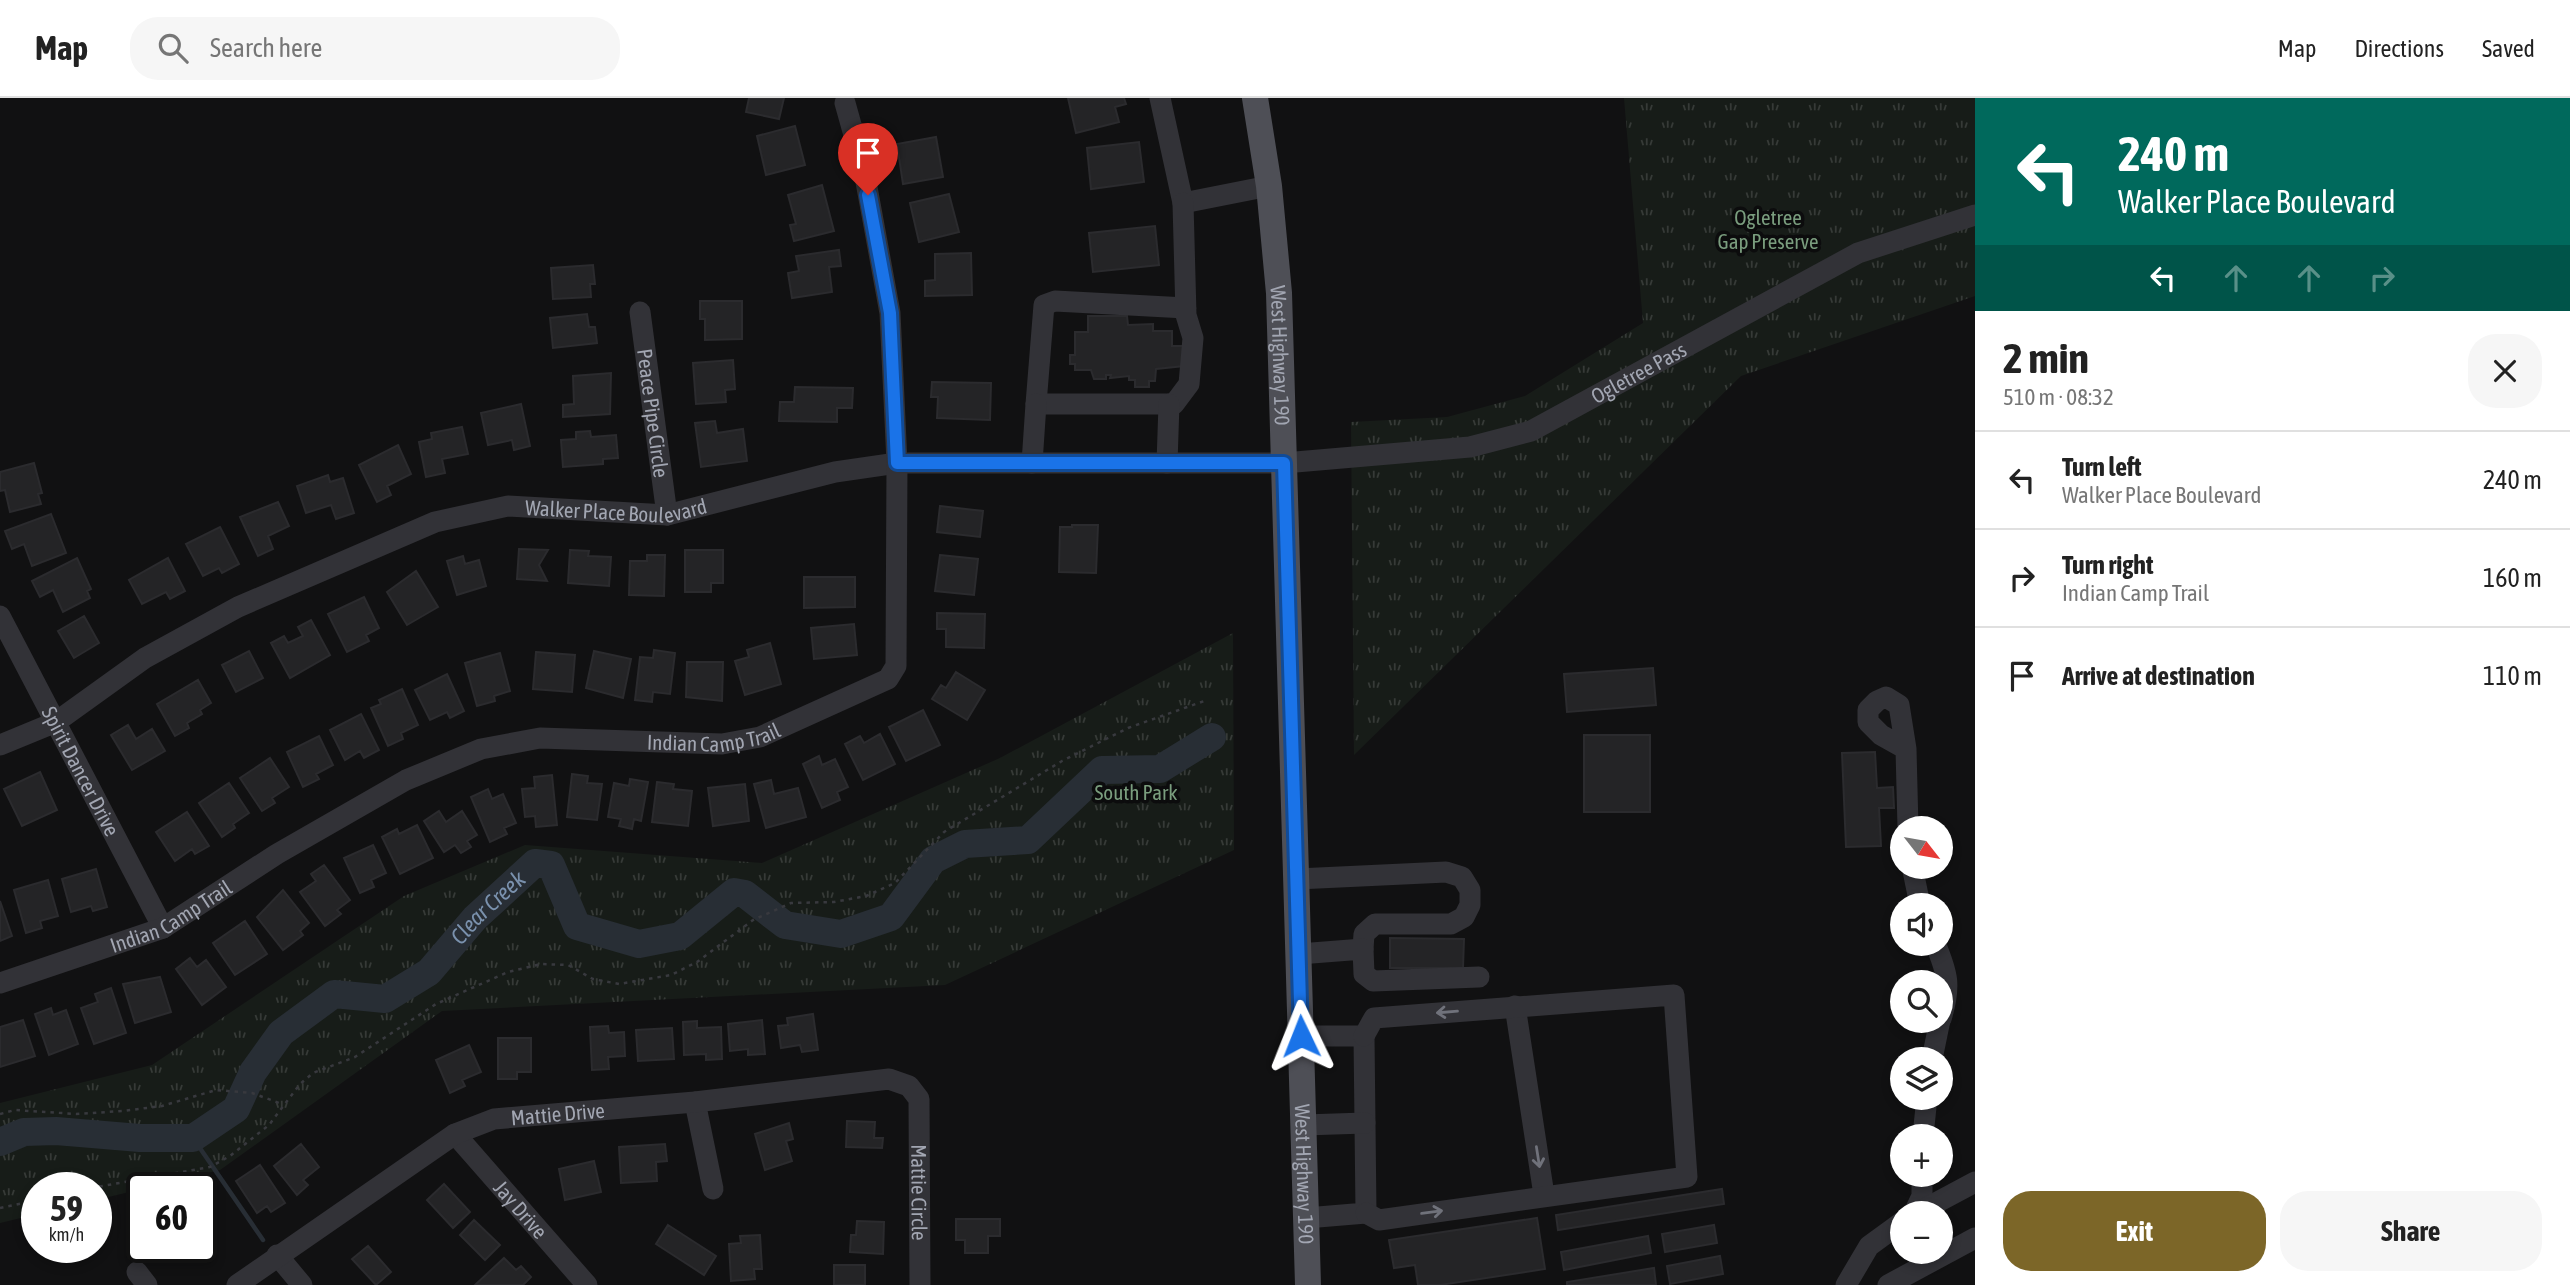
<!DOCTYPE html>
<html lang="en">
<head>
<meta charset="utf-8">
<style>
	:root { --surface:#fff; --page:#f6f6f6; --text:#222; --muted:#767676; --line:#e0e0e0; --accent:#7c6628 }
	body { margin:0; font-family:"Asap Condensed",sans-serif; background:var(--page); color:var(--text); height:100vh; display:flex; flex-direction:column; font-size:26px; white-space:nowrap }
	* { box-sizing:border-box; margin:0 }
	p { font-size:23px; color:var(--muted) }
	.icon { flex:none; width:38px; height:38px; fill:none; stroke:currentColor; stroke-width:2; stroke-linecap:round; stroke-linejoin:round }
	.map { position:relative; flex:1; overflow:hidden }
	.sheet { display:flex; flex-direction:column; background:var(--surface); width:595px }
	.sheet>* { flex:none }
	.hud { background:#00695c; color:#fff; overflow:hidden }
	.needle { width:46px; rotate:121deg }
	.tools { position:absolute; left:1890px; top:718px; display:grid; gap:14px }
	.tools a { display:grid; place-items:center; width:63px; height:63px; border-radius:50%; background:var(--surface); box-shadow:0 4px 10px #0003; font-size:35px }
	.speed { position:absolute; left:21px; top:1074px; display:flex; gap:14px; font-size:35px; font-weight:700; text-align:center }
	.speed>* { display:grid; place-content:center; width:91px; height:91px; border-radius:50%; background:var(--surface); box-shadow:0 4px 10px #0003; line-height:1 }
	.speed small { font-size:18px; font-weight:400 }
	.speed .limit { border:4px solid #111; border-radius:10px; background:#fff; color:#111 }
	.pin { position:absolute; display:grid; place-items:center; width:60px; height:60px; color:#fff; margin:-72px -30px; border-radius:50% 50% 50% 0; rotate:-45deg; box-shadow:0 0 7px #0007 }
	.pin .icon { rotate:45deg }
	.me { position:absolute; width:77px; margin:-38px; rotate:358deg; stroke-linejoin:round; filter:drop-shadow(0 0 5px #0008) }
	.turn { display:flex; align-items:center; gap:24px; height:147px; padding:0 28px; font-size:32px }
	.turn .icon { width:91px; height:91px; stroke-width:2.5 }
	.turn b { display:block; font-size:49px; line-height:60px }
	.lanes { display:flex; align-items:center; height:66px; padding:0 28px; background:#0003; justify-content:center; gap:35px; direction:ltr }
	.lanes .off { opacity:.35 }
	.round { display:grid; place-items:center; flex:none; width:74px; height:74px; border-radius:28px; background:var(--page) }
	.overview { display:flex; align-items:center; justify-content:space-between; height:119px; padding:0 28px }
	h1 { font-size:42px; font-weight:700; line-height:52px }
	.button { display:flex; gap:14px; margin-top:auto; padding:14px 28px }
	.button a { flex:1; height:80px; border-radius:28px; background:var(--accent); color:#fff; font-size:28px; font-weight:700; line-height:80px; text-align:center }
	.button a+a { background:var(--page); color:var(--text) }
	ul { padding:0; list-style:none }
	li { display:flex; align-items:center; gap:21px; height:98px; padding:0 28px; border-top:2px solid var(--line) }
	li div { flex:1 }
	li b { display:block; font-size:26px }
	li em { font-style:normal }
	header { display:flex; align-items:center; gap:42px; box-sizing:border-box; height:98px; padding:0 35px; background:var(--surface); border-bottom:2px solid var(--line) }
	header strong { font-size:33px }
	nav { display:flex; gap:38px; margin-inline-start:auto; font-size:24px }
	.search { width:490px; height:63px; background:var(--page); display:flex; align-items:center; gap:18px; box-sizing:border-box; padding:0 24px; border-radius:28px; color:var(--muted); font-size:26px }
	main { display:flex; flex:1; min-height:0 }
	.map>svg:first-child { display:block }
	.park { fill:url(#park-tufts) }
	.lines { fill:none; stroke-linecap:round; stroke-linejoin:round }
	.stream { stroke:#282e35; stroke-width:4.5 }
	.river { stroke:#282e35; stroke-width:28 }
	.building { fill:#242426; stroke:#2b2b2e; stroke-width:2 }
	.path { stroke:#38393e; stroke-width:2.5; stroke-dasharray:3.5 5; stroke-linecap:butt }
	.minor { stroke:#323237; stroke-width:21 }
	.major { stroke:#4e4f56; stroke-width:26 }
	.oneway { stroke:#70727b }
	.route-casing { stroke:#114b97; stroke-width:18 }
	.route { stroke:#1a73e8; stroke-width:12 }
	.labels { text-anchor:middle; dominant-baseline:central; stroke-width:7; stroke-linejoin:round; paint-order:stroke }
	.park-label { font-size:21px; fill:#7a9d7e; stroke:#0c0c0d }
	.street-label { font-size:21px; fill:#a2a6b2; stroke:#0c0c0d }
	.water-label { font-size:23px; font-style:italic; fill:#7a91ad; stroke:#0c0c0d }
</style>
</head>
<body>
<header>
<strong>Map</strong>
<div class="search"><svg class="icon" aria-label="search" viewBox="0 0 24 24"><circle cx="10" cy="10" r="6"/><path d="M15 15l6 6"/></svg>Search here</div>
<nav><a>Map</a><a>Directions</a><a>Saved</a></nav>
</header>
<main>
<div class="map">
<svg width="1975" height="1187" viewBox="0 0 1975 1187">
	<defs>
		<pattern id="park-tufts" width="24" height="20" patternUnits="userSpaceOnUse" patternTransform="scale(1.75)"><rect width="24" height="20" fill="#171c18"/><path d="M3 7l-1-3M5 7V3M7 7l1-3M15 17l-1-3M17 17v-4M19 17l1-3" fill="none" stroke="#363a37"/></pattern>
	</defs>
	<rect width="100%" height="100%" fill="#111112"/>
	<!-- park -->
	<path class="park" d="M1624 0H1975V198L1741 278 1354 657 1351 324 1447 319 1525 298 1643 225Z
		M1233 535 1234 752 945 887 442 913 220 1072 96 1102V1090H37V1116L0 1125V1005L152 967 404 798 525 747 762 765 1000 660Z"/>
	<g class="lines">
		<!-- stream -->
		<path class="stream" d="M193 1040 263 1142"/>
		<!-- river -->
		<path class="river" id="s1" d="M0 1044 24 1034 56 1033 140 1040H193L236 1011 253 974 281 935 334 896 385 901 429 874 475 820 535 765 551 767 577 828 639 846 680 838 734 794 745 796 785 827 841 836 891 819 933 762 965 746 1028 742 1102 672 1160 671 1212 639"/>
	</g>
	<!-- building -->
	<path class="building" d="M749 0H784L779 21 746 14Z
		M1068 0H1124L1126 6 1115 9 1119 24 1076 35Z
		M795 28 805 67 766 77 757 38Z
		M936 39 943 79 903 86 897 46Z
		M1139 44 1144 84 1091 91 1087 50Z
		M822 87 834 133 794 143 790 127 796 126 788 97Z
		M949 96 959 134 919 144 910 105Z
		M1155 128 1159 167 1093 174 1089 135Z
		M839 152 841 168 829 169 832 194 792 200 788 175 799 173 796 158Z
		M971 155 972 197 925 198V183L935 182V156Z
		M593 167 595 186H590L591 199 553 201 551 170Z
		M700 203H742V241L705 242V221H700Z
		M587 216 589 229H595L597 245 553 250 550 220Z
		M1088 218H1127L1128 227 1153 226V233H1172V248H1184V268L1156 271 1155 283H1149V289H1135V282H1129V278L1110 280 1111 277H1106V281H1094L1091 272H1075V266H1070V257H1075V234H1088Z
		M733 262 735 291 725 292 726 304 696 306 693 265Z
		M611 275 610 316 563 319V307L574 306 573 278Z
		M932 284 991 285 990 322 937 320 938 299H931Z
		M795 289 853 290 852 310H837V324L779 323 780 304H794Z
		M521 306 530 348 514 352 512 342 488 347 481 315Z
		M715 323 717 335 743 331 747 363 701 369 695 325Z
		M462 329 468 356 442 361 445 375 426 379 419 344 432 341 431 335Z
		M590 333 591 339 616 337 618 360 603 361V366L563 369 561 342 576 341V334Z
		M398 347 411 376 387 388 391 397 377 404 359 367Z
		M34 365 42 395 38 396 41 406 10 414 5 392 0 393V374Z
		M328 377 330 384 343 380 354 415 336 421 331 407 306 415 297 388Z
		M278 404 289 428 268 438 273 451 258 458 240 419Z
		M940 408 983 413 980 439 937 434Z
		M51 416 66 455 32 468 24 446 12 451 5 433Z
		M1072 427H1098L1096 475 1059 474 1060 429H1072Z
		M220 429 239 466 222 475 219 470 203 478 186 446Z
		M519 451 548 452 539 467 547 483 517 481Z
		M570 452 589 453 588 458 611 459 609 488 568 485Z
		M685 452H723V485H711V494H685Z
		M647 457H665L664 498 629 497 630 463H647Z
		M940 457 978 461 974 497 935 493Z
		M463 458 465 466 479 462 486 488 457 497 447 463Z
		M77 460 91 491 87 493 90 500 63 514 53 492 40 499 32 483Z
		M168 460 185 493 170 501 166 494 142 506 129 482Z
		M416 473 438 509 407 527 387 494Z
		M804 479H855V509L804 510Z
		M364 499 379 530 366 537 369 543 347 554 328 516Z
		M937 515 985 516 984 550 946 549V531H937Z
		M84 518 99 545 74 560 58 533Z
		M311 522 330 557 290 580 271 545 284 538 288 545 303 538 298 529Z
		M854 526 857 557 814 561 811 530Z
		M770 545 781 586 745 597 735 563 749 559 747 552Z
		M654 552 675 555 670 596 653 594 652 604 635 602 640 559 653 560Z
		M249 553 263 580 236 594 222 567Z
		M594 553 631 561 623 600 586 590Z
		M536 554 575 557 572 594 533 591Z
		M500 555 510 593 494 598 495 603 477 608 465 565Z
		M687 564H723L722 603 686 599Z
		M1653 570 1656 607 1567 614 1564 576Z
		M956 574 985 592 967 622 932 601 941 587 946 590Z
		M447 576 464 613 450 620 447 614 430 622 415 592Z
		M198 582 211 605 200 612 202 616 187 625 189 630 175 638 157 606Z
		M402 591 418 627 401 635 403 641 388 648 371 610 381 606 379 602Z
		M923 612 940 647 906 663 889 629Z
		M361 616 379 652 364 660 360 653 345 662 330 632Z
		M128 627 136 641 152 631 165 653 132 672 111 637Z
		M880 636 895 666 863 682 845 646 860 638 864 645Z
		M1584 637H1650V714H1584Z
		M319 638 333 667 316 676 319 681 303 689 287 654Z
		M1875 654 1877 690 1893 689 1894 710H1879L1881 748 1846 749 1842 655Z
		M819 658 822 667 835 661 848 689 837 694 840 702 822 710 803 666Z
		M270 660 289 689 272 700 275 705 262 713 240 680Z
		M40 674 57 712 22 728 4 691Z
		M572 676 588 678 587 685 602 686 597 722 567 719Z
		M552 677 557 727 536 729 535 718 525 719 522 691 535 690 534 679Z
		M630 681 648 684 641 723 634 721 632 731 619 728 621 721 608 719 614 685 629 688Z
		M771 682 774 696 798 690 806 719 766 730 754 686Z
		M657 684 674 686 673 691 692 693 688 728 652 724Z
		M229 685 249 715 233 726 235 730 222 739 199 705Z
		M745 686 749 723 713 728 708 690Z
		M488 691 492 701 503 696 516 725 504 730 507 736 490 744 471 699Z
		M439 713 446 724 462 713 477 737 467 743 471 749 461 755 455 747 444 754 424 723Z
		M187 714 209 748 195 756 192 751 175 763 156 734Z
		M417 727 433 760 400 776 382 739 397 731 399 736Z
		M373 747 386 775 371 782 374 789 360 795 344 760Z
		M324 767 350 802 337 812 341 816 325 828 300 794 316 783 311 776Z
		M96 771 107 809 93 813 91 808 71 814 62 781Z
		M48 782 58 818 40 823 42 830 26 835 14 792Z
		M283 792 309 825 300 833 303 837 283 852 257 819Z
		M0 803 12 838 0 843Z
		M245 823 267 856 235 877 213 845Z
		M1390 840 1464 841 1463 870H1390Z
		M190 860 197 869 206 862 226 889 202 907 176 871Z
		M160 879 171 914 135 925 123 886Z
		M111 890 126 935 94 946 81 910 98 904 95 896Z
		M51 910 53 917 66 912 78 946 49 957 35 916Z
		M813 916 818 952 802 954 800 947 781 950 778 928 788 927 787 920Z
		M23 922 35 958 0 969V929Z
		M762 922 765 956 748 957V951L730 953 728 926Z
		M697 923V930L721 929 722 961 706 962V956L684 957 683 924Z
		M608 928 609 935 624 934 625 958 608 959 609 971 592 972 590 929Z
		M672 930 674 961 638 963 636 932Z
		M498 940H531V974H517V981H498Z
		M469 947 481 974 462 982 465 988 450 995 436 962Z
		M847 1023 875 1024 874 1040H883L882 1050 846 1049Z
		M789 1025 793 1041 786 1043 792 1063 765 1072 755 1036Z
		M301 1046 319 1069 303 1082 308 1087 297 1097 274 1068Z
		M665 1046 667 1063 656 1064 657 1083 621 1085 619 1049Z
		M594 1063 601 1094 565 1102 559 1071Z
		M260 1067 285 1105 271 1114 267 1108 257 1115 236 1083Z
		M444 1086 470 1114 453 1130 427 1102Z
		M1722 1091 1724 1106 1558 1132 1556 1117Z
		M1537 1120 1545 1171 1440 1187H1418L1415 1167 1394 1170 1389 1142Z
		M956 1121H1000V1138H988V1155H965V1142H956Z
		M474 1122 500 1147 485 1162 460 1137Z
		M857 1123 884 1124 883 1156 850 1154 851 1137H856Z
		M668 1127 716 1158 704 1177 656 1146Z
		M1714 1127 1717 1145 1665 1154 1662 1136Z
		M760 1137 762 1171H754L755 1181 731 1183 729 1146 741 1145 740 1138Z
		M1648 1138 1651 1155 1564 1172 1561 1154Z
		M368 1148 391 1174 376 1187 352 1161Z
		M1720 1158 1723 1176 1670 1186 1667 1168Z
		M504 1160 516 1172 521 1168 531 1179 523 1187H475Z
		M834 1167H865V1187H834Z
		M1654 1170 1656 1187H1567V1184Z"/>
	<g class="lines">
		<!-- path -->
		<path class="path" d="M0 1016 15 1012 76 1016 123 1013 162 1008 216 992 252 995 282 1006
			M91 1090 210 1069 230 1058 269 1027 300 986 313 975 355 959 436 906 508 874 541 866 568 867 593 881 619 886 671 877 697 864 753 822 791 805 834 804 866 798 895 785 944 734 1062 663 1128 630 1207 602
			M0 1110 37 1102"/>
		<!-- minor -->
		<g class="minor">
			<path d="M1160 0 1183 105 1269 88"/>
			<path d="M1183 105 1186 217 1193 240 1189 286 1174 306H1036L1044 207 1055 203 1186 210"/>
			<path id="s2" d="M640 214 667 417"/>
			<path d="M1032 365 1036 306"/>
			<path d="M1167 365 1169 306"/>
			<path id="s3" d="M0 518 163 830"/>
			<path id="s4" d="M0 647 56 624 145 560 238 509 435 424 508 408 667 417 835 374 897 365H1284L1470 349 1531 333 1858 155 1975 117"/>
			<path d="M1906 651 1881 637 1868 624V612L1877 603 1886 599 1899 607 1906 651 1908 730"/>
			<path d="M1912 768 1920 807"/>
			<path d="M1297 781 1446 774 1462 779 1470 792V807L1464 819 1451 826H1375L1364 836 1363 851"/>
			<path d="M1935 845C1948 876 1951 888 1941 921"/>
			<path d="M1299 856 1363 851 1364 876 1373 883 1479 879"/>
			<path id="s5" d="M0 885 163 830 277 756 406 682 481 651 540 640 722 646 760 639 888 581 896 568 897 365 890 215 864 73 845 5"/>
			<path d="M1515 908 1544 1097"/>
			<path d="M1301 938H1364L1366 1115 1306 1120"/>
			<path d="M1364 938 1374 920 1674 897 1687 1079 1379 1122 1366 1115"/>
			<path d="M1932 961 1940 922"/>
			<path d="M695 1004 713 1091"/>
			<path d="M1304 1027 1365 1025"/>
			<path id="s6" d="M455 1036 587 1187"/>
			<path d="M1923 1038 1927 999"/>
			<path d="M1914 1115 1922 1098V1076"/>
			<path d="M1917 1115 1975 1084"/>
			<path d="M277 1157 302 1187"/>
			<path d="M137 1174 147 1187"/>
			<path id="s7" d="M237 1187 455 1036 494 1021 695 1004 889 981 909 988 919 1001 920 1187"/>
			<path d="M1846 1187 1869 1148 1902 1124"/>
			<path d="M1888 1187 1975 1140"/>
		</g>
		<!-- major -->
		<path class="major" id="s8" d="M1255 0 1269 88 1279 195 1308 1187"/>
	</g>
	<!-- one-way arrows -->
	<defs><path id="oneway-shaft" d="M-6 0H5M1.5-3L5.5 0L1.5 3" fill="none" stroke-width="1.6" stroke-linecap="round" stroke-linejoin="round" transform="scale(1.75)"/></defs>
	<g class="oneway">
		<use href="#oneway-shaft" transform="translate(1447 914) rotate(175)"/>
		<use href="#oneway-shaft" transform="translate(1538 1059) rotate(81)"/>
		<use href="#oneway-shaft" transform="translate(1432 1114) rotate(-8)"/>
	</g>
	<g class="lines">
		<defs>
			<path id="route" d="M868 97 890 215 897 365H1284L1301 938"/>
		</defs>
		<!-- route casing -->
		<use href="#route" class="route-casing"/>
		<!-- route -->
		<use href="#route" class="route"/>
	</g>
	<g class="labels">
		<!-- park labels -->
		<g class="park-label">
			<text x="1768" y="119">Ogletree<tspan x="1768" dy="24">Gap Preserve</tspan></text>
			<text x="1136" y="694">South Park</text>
		</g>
		<!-- street labels -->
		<g class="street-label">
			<text stroke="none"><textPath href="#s8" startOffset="259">West Highway 190</textPath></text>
			<text stroke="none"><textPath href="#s4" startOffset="1720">Ogletree Pass</textPath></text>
			<text stroke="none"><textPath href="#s2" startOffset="102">Peace Pipe Circle</textPath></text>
			<text stroke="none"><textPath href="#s4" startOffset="674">Walker Place Boulevard</textPath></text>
			<text stroke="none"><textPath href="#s5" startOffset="772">Indian Camp Trail</textPath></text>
			<text stroke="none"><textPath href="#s3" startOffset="175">Spirit Dancer Drive</textPath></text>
			<text stroke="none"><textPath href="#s5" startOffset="184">Indian Camp Trail</textPath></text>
			<text stroke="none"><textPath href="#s7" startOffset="371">Mattie Drive</textPath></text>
			<text stroke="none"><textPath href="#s8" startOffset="1078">West Highway 190</textPath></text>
			<text stroke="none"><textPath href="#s7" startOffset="835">Mattie Circle</textPath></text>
			<text stroke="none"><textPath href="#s6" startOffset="100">Jay Drive</textPath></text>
		</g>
		<!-- water labels -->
		<g class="water-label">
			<text stroke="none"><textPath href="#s1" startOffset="592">Clear Creek</textPath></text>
		</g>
	</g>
</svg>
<div class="tools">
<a><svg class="needle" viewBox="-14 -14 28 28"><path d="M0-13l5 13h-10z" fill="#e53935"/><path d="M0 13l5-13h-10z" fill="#767676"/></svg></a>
<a><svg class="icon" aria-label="sound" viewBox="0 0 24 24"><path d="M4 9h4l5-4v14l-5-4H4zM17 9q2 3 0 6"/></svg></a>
<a><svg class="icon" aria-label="search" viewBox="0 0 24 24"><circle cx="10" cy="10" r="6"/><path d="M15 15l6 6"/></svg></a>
<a><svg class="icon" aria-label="layers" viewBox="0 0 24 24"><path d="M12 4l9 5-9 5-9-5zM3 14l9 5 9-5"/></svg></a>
<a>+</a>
<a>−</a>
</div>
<div class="speed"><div>59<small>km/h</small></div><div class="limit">60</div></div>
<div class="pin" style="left:868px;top:97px;background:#d93025"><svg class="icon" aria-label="arrive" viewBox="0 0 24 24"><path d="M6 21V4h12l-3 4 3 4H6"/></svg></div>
<svg class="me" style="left:1301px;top:938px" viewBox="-20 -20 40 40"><path d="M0-17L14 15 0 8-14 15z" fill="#1a73e8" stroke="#fff" stroke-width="4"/></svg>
</div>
<section class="sheet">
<div class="hud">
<div class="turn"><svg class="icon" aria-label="left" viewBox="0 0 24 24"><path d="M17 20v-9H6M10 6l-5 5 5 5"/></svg><div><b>240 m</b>Walker Place Boulevard</div></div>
<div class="lanes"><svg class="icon" aria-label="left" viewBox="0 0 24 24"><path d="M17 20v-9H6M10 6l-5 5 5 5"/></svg><svg class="icon off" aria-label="ahead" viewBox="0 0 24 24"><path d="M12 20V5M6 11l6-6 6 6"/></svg><svg class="icon off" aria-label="ahead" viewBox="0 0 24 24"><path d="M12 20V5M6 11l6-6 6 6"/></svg><svg class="icon off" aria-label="right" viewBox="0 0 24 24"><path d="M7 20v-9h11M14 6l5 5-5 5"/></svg></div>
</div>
<div class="overview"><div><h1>2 min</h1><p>510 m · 08:32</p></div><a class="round"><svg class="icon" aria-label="close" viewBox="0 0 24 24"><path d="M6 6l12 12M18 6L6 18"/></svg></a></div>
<ul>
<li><svg class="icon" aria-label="left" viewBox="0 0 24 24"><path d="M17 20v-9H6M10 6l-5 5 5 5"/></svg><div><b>Turn left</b><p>Walker Place Boulevard</p></div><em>240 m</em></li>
<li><svg class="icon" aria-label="right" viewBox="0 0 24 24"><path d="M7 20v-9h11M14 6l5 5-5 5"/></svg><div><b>Turn right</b><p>Indian Camp Trail</p></div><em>160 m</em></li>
<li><svg class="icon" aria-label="arrive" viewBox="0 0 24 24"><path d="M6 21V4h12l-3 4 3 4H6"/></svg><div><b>Arrive at destination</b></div><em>110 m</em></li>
</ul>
<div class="button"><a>Exit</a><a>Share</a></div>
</section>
</main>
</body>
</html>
